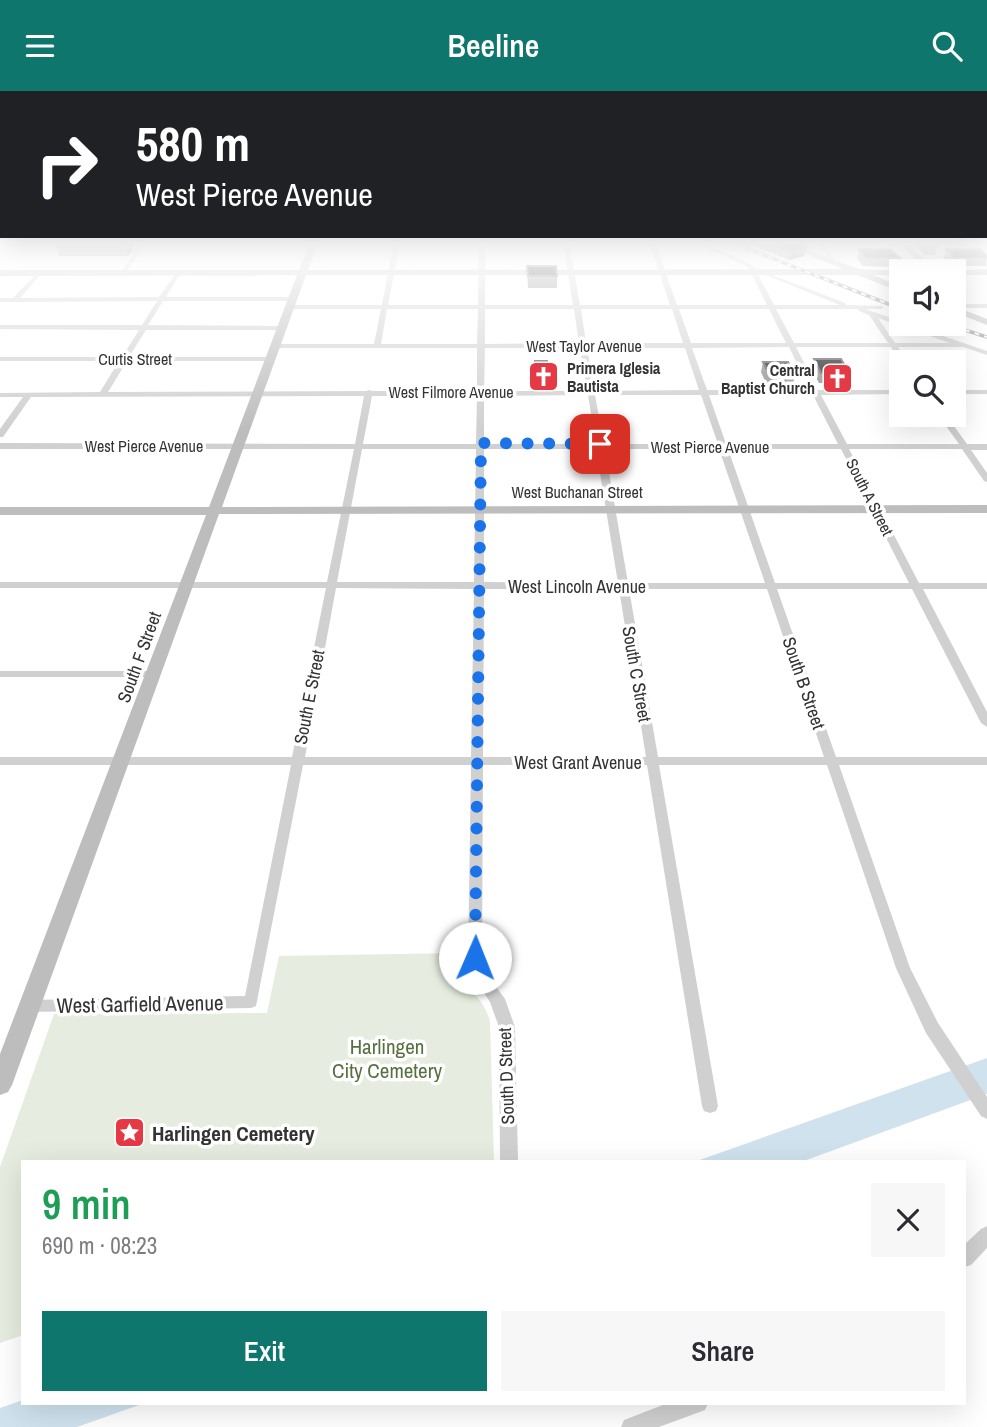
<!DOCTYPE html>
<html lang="en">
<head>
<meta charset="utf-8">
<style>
	:root { --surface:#fff; --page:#f7f7f7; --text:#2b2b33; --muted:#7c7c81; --accent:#0f766e }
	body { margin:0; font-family:"Archivo Narrow",sans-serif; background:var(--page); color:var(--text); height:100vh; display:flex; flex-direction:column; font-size:26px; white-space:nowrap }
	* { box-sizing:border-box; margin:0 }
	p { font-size:23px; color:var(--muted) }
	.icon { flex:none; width:38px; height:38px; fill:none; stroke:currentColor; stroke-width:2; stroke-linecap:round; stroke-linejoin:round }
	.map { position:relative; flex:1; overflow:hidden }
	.details { position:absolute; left:21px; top:1069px; width:945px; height:245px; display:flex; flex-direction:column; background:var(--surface); border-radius:0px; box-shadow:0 7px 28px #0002 }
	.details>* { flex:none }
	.top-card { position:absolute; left:0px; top:0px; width:987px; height:147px; box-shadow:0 7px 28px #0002; background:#202124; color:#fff; overflow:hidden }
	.fabs { position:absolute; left:889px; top:168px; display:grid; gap:14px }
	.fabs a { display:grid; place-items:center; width:77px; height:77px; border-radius:0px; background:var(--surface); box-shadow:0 7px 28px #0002; font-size:35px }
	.pin { position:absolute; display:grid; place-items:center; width:60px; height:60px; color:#fff; margin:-30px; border-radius:14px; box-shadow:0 4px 10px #0006 }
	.me { position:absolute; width:77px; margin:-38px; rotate:1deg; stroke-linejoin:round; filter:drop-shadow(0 0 5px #0008) }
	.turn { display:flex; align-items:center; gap:24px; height:147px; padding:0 21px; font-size:32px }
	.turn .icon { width:91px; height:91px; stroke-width:2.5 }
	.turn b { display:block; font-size:49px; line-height:60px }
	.round { display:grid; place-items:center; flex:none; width:74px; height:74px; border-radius:0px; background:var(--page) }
	.headline { display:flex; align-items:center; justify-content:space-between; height:119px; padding:0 21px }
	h1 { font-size:42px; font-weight:600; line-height:52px; color:#1e9e55 }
	.action { display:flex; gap:14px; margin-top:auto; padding:14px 21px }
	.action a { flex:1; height:80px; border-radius:0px; background:var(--accent); color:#fff; font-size:28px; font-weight:600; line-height:80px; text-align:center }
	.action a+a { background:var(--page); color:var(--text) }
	header { display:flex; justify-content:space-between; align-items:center; height:91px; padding:0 21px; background:var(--accent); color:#fff; font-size:32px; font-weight:600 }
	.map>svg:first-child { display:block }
	.green { fill:#e6ecdf }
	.water { fill:#cfe2ee }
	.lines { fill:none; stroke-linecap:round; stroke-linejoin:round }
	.street { fill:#d0d0d0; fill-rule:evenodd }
	.secondary { fill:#bdbdbd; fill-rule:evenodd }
	.rail-casing { stroke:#888; stroke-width:3.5 }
	.rail { stroke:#fff; stroke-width:2; stroke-dasharray:5; stroke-linecap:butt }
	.wall { fill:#8c8c8c }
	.shaded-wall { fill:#5f5f5f }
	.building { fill:#1a1a1a; stroke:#5f5f5f; stroke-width:2 }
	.route { stroke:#1a73e8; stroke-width:12; stroke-dasharray:0 21.6 }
	.labels { text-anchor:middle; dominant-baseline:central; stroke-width:7; stroke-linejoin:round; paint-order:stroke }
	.far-street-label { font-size:16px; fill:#333; stroke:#fff }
	.far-poi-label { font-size:16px; font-weight:bold; fill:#333; stroke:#fff; text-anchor:start }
	.street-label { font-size:18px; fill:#333; stroke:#fff }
	.near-street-label { font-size:21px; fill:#333; stroke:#fff }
	.near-park-label { font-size:21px; fill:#56703f; stroke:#fff }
	.near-poi-label { font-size:21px; font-weight:bold; fill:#333; stroke:#fff; text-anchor:start }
</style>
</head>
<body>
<header><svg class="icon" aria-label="menu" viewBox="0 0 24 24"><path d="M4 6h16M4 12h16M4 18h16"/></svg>Beeline<svg class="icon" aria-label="search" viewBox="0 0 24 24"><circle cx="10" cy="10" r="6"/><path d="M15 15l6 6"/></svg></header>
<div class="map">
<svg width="987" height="1336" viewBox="0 0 987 1336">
	<rect width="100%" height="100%" fill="#fff"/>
	<!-- green -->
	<path class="green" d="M457 862C461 902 481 899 490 930L494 1071H23V1244L0 1252V1076L54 923 267 922 279 865Z"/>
	<!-- water -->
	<path class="water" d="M987 967V1003L801 1071H694Z
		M23 1309V1312L142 1313 77 1336H0V1317Z"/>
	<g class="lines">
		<!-- street -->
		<path class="street" d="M141 151H147L125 182H121Z
			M394 151H400L388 214H478L479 151H485V214H573L563 151H569L580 214H670L649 151H655L677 214H767L748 176 694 151H702L752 174 754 177 845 212 846 214 883 215V217L881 218H865L901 230V233H908L987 260V264L963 256H898L908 271 901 272 891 256H796L818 299H901V303L821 304 847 353H959L938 324H946L967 353H987V359H971L987 382V391L984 390 962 358H849L919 492H987V498H923L987 621V636L981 632 912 498H777L836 666H987V674H839L910 877 938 932 987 1006V1028L981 1025 926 942 896 877 827 674H659L718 1015 716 1020 710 1022 704 1020 702 1015 647 674H483L482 867 489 886 505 908 515 936 518 1071H500L499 936 490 911 478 893 468 867 471 674H303L256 915 251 917 29 921 24 920 21 915 24 910 29 909 245 905 291 674H0V666H292L326 497H0V491H327L354 358H0V352L355 353 364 305 31 306 3 346H0V338L23 306H0V302L100 301 119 270H0V266H122L139 239 0 238V234H142L157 210 0 211V207H13L39 180 42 182 20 207 159 206 178 179 181 181 166 206H292L295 208 292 210H163L148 234 282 235 285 237 282 239H146L129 266H271L275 268 271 270H127L108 301 366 300 369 299 372 300H477V257H276L272 255 276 253H374L381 218H289L286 216 289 214H382ZM756 180 840 214H774ZM387 218H478L477 253H381ZM485 218H574L579 252 485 253ZM581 218H672L683 252H586ZM679 218H769L786 252H691ZM776 218H858L859 220 869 224 888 252H794ZM878 227 950 252H895ZM789 256 810 299H707L692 257ZM485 257H580L587 300H484ZM587 257H685L699 299 595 300ZM588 304 596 353H484V305ZM595 304H701L718 353H604ZM709 304H813L838 353H726ZM372 305H477L476 353H363ZM362 358H476L474 491H337ZM484 358H596L618 492 484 491ZM605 358H719L765 492H628ZM728 358H841L909 492H775ZM336 497 474 498 471 666H305ZM484 498H619L646 666H483ZM629 498H767L824 666H658Z
			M817 151H823L838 174H834Z
			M954 213H987V217H954Z
			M954 299H987V303H954Z
			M0 580H154L160 583 154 586H0Z
			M987 1135V1157L971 1174 964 1176V1154L981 1138Z
			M668 1312H708L705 1319 659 1336H621L624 1329Z"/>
		<!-- secondary -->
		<path class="secondary" d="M0 151H84L80 154H0Z
			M104 151H338L317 154 308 179 843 178 777 151H788L859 178 905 180H901V184H873L901 195V201L857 184H306L222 416 987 414V422L219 423 12 994 8 1001 0 1004V963L206 424H0V416H209L297 184 0 185V179H299L309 154H108Z
			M900 151H909L934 180H925Z
			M987 178V184H954V180H950Z
			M954 215 987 228V234L954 221Z"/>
		<defs>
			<path id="rail" d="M731 151 901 218
				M946 233 987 246"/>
		</defs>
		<!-- rail casing -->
		<use href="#rail" class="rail-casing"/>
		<!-- rail -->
		<use href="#rail" class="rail"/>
	</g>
	<!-- wall -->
	<path class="wall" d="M58 151H133L134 157 128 165H59L56 154Z
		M753 151H793L806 156 804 165 789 169 752 154Z
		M915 151H933L937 156 935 164H924L915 154Z
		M859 158 900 167 898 176 863 175 857 167Z
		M946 158 987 165 986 175H952L944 167Z
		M527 175 557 185V197H528Z
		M891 178 901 180V193L889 187Z
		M814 268 850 283 848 293 819 292 812 278Z
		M535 270 549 282 548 292H535Z
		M763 271 795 283 793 294H767L761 281Z"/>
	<!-- shaded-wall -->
	<path class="shaded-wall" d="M127 151H133L134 157 128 165 125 154Z
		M806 156 804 165 789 169 791 160Z"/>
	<!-- building -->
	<path class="building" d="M58 151H127L125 154H56Z
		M768 151H793L806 156 791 160Z
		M922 151H933L937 156H926Z
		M859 158H890L900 167H865Z
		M946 158H981L987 165V167H954Z
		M527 175H556L557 185H528Z
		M906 175 925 177 929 180H901V182L891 178Z
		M814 268H841L850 283 821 282Z
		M535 270H547L549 282 536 281Z
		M763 271H788L795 283H769Z"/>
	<!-- sky -->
	<linearGradient id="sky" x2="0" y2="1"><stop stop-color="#9ec6ea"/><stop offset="0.45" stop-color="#fff"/><stop offset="1" stop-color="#fff" stop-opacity="0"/></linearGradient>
	<rect width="987" height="338" fill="url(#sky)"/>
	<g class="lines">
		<!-- route -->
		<path class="route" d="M475 867 481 352 600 353"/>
	</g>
	<!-- icons -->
	<defs>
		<symbol id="church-square" viewBox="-11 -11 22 22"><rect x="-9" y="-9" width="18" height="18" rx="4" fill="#e63946" stroke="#fff"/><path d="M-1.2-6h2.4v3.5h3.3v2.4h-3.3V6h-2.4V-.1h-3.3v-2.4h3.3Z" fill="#fff"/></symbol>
		<symbol id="sight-square" viewBox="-11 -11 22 22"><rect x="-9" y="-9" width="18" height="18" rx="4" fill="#e63946" stroke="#fff"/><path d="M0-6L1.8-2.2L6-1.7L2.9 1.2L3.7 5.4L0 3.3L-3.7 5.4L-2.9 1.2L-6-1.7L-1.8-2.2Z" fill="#fff"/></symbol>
	</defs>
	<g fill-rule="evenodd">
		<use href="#church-square" x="526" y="268" width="35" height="35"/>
		<use href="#church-square" x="820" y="270" width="35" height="35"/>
		<use href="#sight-square" x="112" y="1024" width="35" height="35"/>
	</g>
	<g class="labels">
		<!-- far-street labels -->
		<g class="far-street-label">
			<text x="584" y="255">West Taylor Avenue</text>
			<text x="135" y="268">Curtis Street</text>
			<text x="451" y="301">West Filmore Avenue</text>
			<text x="144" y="355">West Pierce Avenue</text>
			<text x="710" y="356">West Pierce Avenue</text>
			<text x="577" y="401">West Buchanan Street</text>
			<text transform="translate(870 406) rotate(63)">South A Street</text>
		</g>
		<!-- far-poi labels -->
		<g class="far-poi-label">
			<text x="567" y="277">Primera Iglesia<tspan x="567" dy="18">Bautista</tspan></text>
			<text x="815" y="279" text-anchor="end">Central<tspan x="815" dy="18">Baptist Church</tspan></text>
		</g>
		<!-- street labels -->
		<g class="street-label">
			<text x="577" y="495">West Lincoln Avenue</text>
			<text transform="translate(139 566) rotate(-70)">South F Street</text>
			<text transform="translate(637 583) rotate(80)">South C Street</text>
			<text transform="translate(804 592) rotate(71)">South B Street</text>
			<text transform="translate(309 606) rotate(-79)">South E Street</text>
			<text x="578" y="671">West Grant Avenue</text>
			<text transform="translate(506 985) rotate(-92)">South D Street</text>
		</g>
		<!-- near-street labels -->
		<g class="near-street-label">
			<text transform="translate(140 913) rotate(-1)">West Garfield Avenue</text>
		</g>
		<!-- near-park labels -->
		<g class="near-park-label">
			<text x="387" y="955">Harlingen<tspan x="387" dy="24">City Cemetery</tspan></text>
		</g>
		<!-- near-poi labels -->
		<g class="near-poi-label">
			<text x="152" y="1042">Harlingen Cemetery</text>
		</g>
	</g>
</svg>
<div class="fabs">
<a><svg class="icon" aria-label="sound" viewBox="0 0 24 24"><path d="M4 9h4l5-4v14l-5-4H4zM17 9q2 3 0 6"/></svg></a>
<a><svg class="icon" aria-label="search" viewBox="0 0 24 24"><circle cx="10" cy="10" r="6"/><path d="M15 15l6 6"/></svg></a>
</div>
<div class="pin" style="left:600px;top:353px;background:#d93025"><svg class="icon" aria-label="arrive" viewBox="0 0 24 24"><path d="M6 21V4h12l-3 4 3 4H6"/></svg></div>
<svg class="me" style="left:475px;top:867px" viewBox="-20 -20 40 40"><circle r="19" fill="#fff"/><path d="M0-13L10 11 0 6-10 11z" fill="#1a73e8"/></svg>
<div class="top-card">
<div class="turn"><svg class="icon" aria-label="right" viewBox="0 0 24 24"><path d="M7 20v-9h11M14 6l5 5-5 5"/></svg><div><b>580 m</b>West Pierce Avenue</div></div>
</div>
<section class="details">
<div class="headline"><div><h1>9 min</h1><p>690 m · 08:23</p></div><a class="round"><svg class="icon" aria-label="close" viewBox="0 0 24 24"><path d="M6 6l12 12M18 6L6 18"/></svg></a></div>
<div class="action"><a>Exit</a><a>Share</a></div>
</section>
</div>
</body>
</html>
